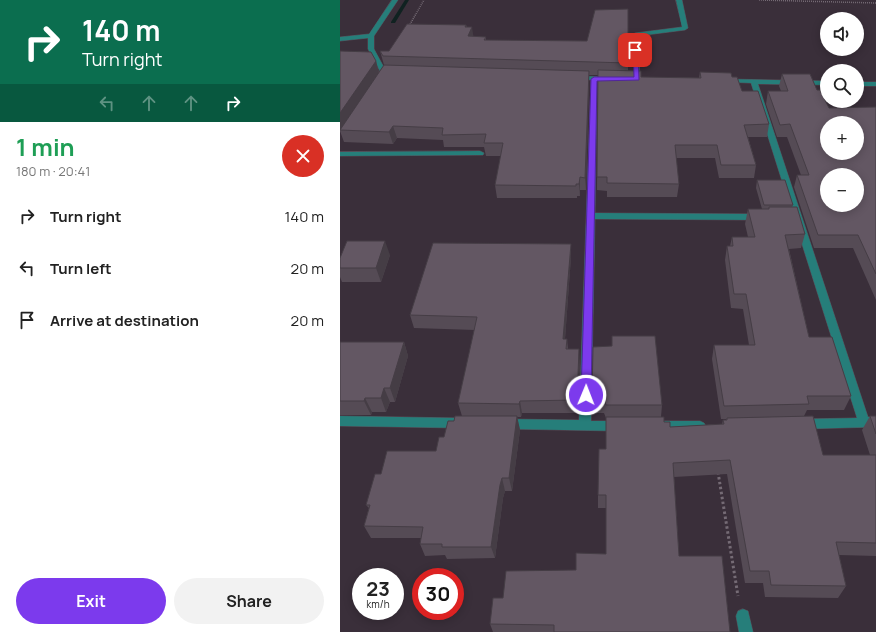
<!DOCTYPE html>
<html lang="en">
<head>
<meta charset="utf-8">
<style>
	:root { --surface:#fff; --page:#f2f2f2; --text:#222; --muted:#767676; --accent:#7c3aed }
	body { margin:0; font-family:Manrope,sans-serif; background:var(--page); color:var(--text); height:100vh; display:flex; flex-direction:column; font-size:15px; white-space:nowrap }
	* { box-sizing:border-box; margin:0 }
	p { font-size:13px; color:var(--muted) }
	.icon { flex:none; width:22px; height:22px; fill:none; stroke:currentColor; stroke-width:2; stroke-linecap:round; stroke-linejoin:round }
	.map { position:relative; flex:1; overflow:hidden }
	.panel { display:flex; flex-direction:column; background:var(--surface); width:340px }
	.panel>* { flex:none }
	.banner { background:#0b6e4f; color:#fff; overflow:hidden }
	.fabs { position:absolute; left:480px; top:12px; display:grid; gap:8px }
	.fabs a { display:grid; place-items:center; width:44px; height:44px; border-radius:50%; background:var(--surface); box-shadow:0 2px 10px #0003; font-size:20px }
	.speed { position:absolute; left:12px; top:568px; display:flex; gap:8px; font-size:20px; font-weight:700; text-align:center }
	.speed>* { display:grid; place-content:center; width:52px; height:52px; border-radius:50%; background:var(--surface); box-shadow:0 2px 10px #0003; line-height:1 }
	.speed small { font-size:10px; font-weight:400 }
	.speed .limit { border:6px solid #d22; background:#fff; color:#111 }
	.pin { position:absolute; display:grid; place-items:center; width:34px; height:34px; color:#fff; margin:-17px; border-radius:8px; box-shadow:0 2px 6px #0006 }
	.me { position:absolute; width:44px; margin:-22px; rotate:1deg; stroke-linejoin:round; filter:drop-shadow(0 0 3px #0008) }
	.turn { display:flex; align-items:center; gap:14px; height:84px; padding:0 16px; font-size:18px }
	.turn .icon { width:52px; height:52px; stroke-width:2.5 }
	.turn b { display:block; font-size:28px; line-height:34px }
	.lanes { display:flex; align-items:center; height:38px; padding:0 16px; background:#0003; justify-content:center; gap:20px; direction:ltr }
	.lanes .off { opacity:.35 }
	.round { display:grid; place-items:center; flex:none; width:42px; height:42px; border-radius:21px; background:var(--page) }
	.summary { display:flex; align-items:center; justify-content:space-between; height:68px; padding:0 16px }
	h1 { font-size:24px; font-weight:700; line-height:30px; color:#1e9e55 }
	.action { display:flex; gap:8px; margin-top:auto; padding:8px 16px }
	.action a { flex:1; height:46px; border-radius:24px; background:var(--accent); color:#fff; font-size:16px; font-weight:700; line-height:46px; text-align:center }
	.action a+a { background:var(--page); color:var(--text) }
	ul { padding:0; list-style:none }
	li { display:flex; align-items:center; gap:12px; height:52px; padding:0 16px }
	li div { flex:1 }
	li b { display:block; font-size:15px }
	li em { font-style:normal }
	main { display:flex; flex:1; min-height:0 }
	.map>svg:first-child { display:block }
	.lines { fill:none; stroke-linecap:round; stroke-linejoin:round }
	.stream { fill:#102221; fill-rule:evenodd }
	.minor-casing { stroke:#574c57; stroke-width:1 }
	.path-far1 { stroke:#756b75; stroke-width:1.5; stroke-dasharray:1 1; stroke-linecap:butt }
	.path { stroke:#756b75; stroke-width:3; stroke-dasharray:2.5 2.5; stroke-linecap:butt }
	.minor { fill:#267e7a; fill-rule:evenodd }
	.wall { fill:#554b55 }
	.shaded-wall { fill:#453d45 }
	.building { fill:#635763; stroke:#453d45; fill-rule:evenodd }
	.route { fill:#7c3aed; stroke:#51269a }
</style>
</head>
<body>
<main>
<section class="panel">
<div class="banner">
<div class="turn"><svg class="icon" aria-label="right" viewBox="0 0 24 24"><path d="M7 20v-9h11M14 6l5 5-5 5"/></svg><div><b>140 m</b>Turn right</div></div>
<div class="lanes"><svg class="icon off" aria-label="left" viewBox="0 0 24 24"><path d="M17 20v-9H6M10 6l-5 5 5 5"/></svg><svg class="icon off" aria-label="ahead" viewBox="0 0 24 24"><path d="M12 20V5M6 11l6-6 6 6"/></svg><svg class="icon off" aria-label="ahead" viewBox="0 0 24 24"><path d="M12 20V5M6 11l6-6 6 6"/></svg><svg class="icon" aria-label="right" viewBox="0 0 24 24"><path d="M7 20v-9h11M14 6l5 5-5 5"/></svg></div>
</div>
<div class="summary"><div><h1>1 min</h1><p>180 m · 20:41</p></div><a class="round" style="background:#d93025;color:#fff"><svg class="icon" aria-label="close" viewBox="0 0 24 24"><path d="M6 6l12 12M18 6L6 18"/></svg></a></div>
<ul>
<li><svg class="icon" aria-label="right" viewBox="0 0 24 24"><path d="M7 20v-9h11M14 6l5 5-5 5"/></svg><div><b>Turn right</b></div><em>140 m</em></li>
<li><svg class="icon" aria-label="left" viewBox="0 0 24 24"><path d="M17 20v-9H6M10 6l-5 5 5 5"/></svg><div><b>Turn left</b></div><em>20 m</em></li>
<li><svg class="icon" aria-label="arrive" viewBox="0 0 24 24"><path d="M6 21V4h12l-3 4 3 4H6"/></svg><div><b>Arrive at destination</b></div><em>20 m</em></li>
</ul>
<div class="action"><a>Exit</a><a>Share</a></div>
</section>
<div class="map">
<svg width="536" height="632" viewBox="0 0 536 632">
	<rect width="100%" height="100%" fill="#3a2f3a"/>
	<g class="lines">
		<!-- stream -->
		<path class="stream" d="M65 0H69L55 23H51V22Z"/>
		<defs>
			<path id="minor" d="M52 0H58L34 36V49L47 73 41 81 39 82 36 80 41 73 28 49V38L0 41V37L29 34Z
				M336 0H342L348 28 345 30 298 36 300 79 295 80 292 35 295 33 342 27Z
				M236 76 272 77 275 79 272 81H257L255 213 420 214 424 217 420 220 255 219 251 421H278L282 423 284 426 282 429 278 431 166 429 162 427 160 424 162 421 166 419 239 420 251 80 234 79V77Z
				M386 79 487 81V85L418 84 528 417H536V427L462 429 458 427 456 424 458 421 462 419 517 418 411 83 384 82V80Z
				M517 82H536V86H517Z
				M140 151 144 153 143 155 0 156V152Z
				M0 416 120 418 124 420 126 423 124 426 120 428 0 426Z
				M316 421H360L364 423 366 426 364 429 360 431H316L312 429 310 426 312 423Z
				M403 609 408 611 413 632H399L396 616 398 611Z"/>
		</defs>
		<!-- minor casing -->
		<use href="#minor" class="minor-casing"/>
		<!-- path-far1 -->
		<path class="path-far1" d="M419 0 536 3
			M69 26 84 0"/>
		<!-- path -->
		<path class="path" d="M378 472 398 596"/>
		<!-- minor -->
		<use href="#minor" class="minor"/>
	</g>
	<!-- wall -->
	<path class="wall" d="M288 9V71L301 77 359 78 360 72 392 77 402 91 429 124 427 137H408L416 165 414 178H379L375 158H336L339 184 337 197H267V191L257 190 258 75H249L246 190H240V196H237V198H157L155 185 161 156H146L144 147H104L103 140 57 138 53 144 4 142 0 131V51L36 61 39 72 44 65 40 51H49L126 25 127 27 133 37H146V40L247 41Z
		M442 74 477 90 489 108 536 107V300L513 248H474L454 187 457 175H461L447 137H437L426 104 428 91H441L439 86Z
		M417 180 453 205 452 207 465 234 461 248 449 249 469 337 511 396 504 410H467L464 416 483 455H530L522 430 530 416H536V556L499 555 506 586 498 598 425 597 423 583H405L387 474 334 477 339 556 390 632H153L150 624 163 598 236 570 266 554V508H258V495L266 449V418L264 413H253L252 399 272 346V336L322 405 321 417 324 422 330 427 382 424 383 420H386V419H381L372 359 374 345H409L403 309 391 308 385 260 387 246H390L392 237H408L405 224 408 209H422L416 188Z
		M231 244V257L225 339H227L228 349 240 362 238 413H182L181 417H177L180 430 172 491H165L163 498 155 558 107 559 105 555 85 556 80 544 81 538H31L24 526 29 508 26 505 41 474 96 451 114 421 122 416 118 403 135 330 74 328 70 315Z
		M50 255 41 282H2L0 277V258Z
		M0 342H64L68 356 55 402H50L46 412H32L31 415H0Z"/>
	<!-- shaded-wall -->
	<path class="shaded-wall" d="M126 25 128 36 132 27 134 40 130 49 125 27Z
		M36 61 39 73 0 130V113Z
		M249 71V82L246 190 245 178Z
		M53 126 57 138 53 144 49 132Z
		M240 177V196L239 184Z
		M45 241 50 255 41 282 36 268Z
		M231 244V257L224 352 223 339Z
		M64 342 68 356 55 402 50 388Z
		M239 349 240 362 238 413 237 400Z
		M44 388 50 402 46 412 41 398Z
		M25 398 32 412 31 415 24 401Z
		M180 401 182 413 181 417 179 404Z
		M177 416 180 430 172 491 169 478Z
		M162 478 165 491 163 498 155 558 151 547 160 485Z"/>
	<!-- building -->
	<path class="building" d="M288 9V63L43 56 40 51H49L67 24 126 25 125 27H132L128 36 146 37 144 40 247 41 255 10Z
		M0 51 31 52 36 61 0 113Z
		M44 65 249 71 245 178 240 177 239 184H236V186L155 185 163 143H144L146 134 102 135 103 128 53 126 49 132 0 130Z
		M258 70 301 71V77L361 78 360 72 391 73 392 77H397L402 91H418L429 124 404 125 416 165H381L377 145H335L339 184 267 183V177H257Z
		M442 74H470L477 90H480L489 108 536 107V274L518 235H478L457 175H469L450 124 440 125 428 91H448ZM487 123H517V153H487ZM487 175H517V205H487Z
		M417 180H445L453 205H424Z
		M429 207H457L465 234 445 235 469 337H492L511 396H467L469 404 384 406 374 345H415L406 294H394L387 246H393L392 237H415L408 209H429Z
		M7 241H45L36 268H0V258Z
		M93 243 231 244 223 339H227L226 349H239L237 400 180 401 179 404 118 403 137 317 70 315Z
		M272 336H315L322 405H266L264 399H252L253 347 272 346Z
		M0 342H64L50 388H44L41 398H25L24 401H0Z
		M115 416H177L169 478H162L160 485 151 547H102V544H80L83 527 24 526 30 505H26L35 474H41L47 451H96L99 437H104L108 421H114Z
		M473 416 483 455H536V543L496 542 506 586 431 585 429 571H410L390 460 333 463 339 556H382L390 632H214V625L150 624 153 598H163L166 571 236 570V553L266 554V495H258L259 449H266V417H324V422H330V427L384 424 383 420H387V418Z
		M530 416H536V434Z"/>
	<!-- route -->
	<path class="route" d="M293 49 298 50 299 80 257 81 251 395 249 398 246 400 242 398 241 395 251 79 254 77H294Z"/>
</svg>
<div class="fabs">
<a><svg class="icon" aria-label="sound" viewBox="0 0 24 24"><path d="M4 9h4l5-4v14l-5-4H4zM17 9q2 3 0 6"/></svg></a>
<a><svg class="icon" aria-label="search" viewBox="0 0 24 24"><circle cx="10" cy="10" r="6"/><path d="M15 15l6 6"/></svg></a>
<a>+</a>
<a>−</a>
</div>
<div class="speed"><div>23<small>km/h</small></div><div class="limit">30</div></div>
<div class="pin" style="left:295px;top:50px;background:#d93025"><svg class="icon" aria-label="arrive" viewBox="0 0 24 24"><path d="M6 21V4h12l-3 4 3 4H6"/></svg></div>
<svg class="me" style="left:246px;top:395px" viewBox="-20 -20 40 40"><circle r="17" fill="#7c3aed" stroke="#fff" stroke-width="3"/><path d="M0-11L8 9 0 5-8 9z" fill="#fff"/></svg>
</div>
</main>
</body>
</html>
